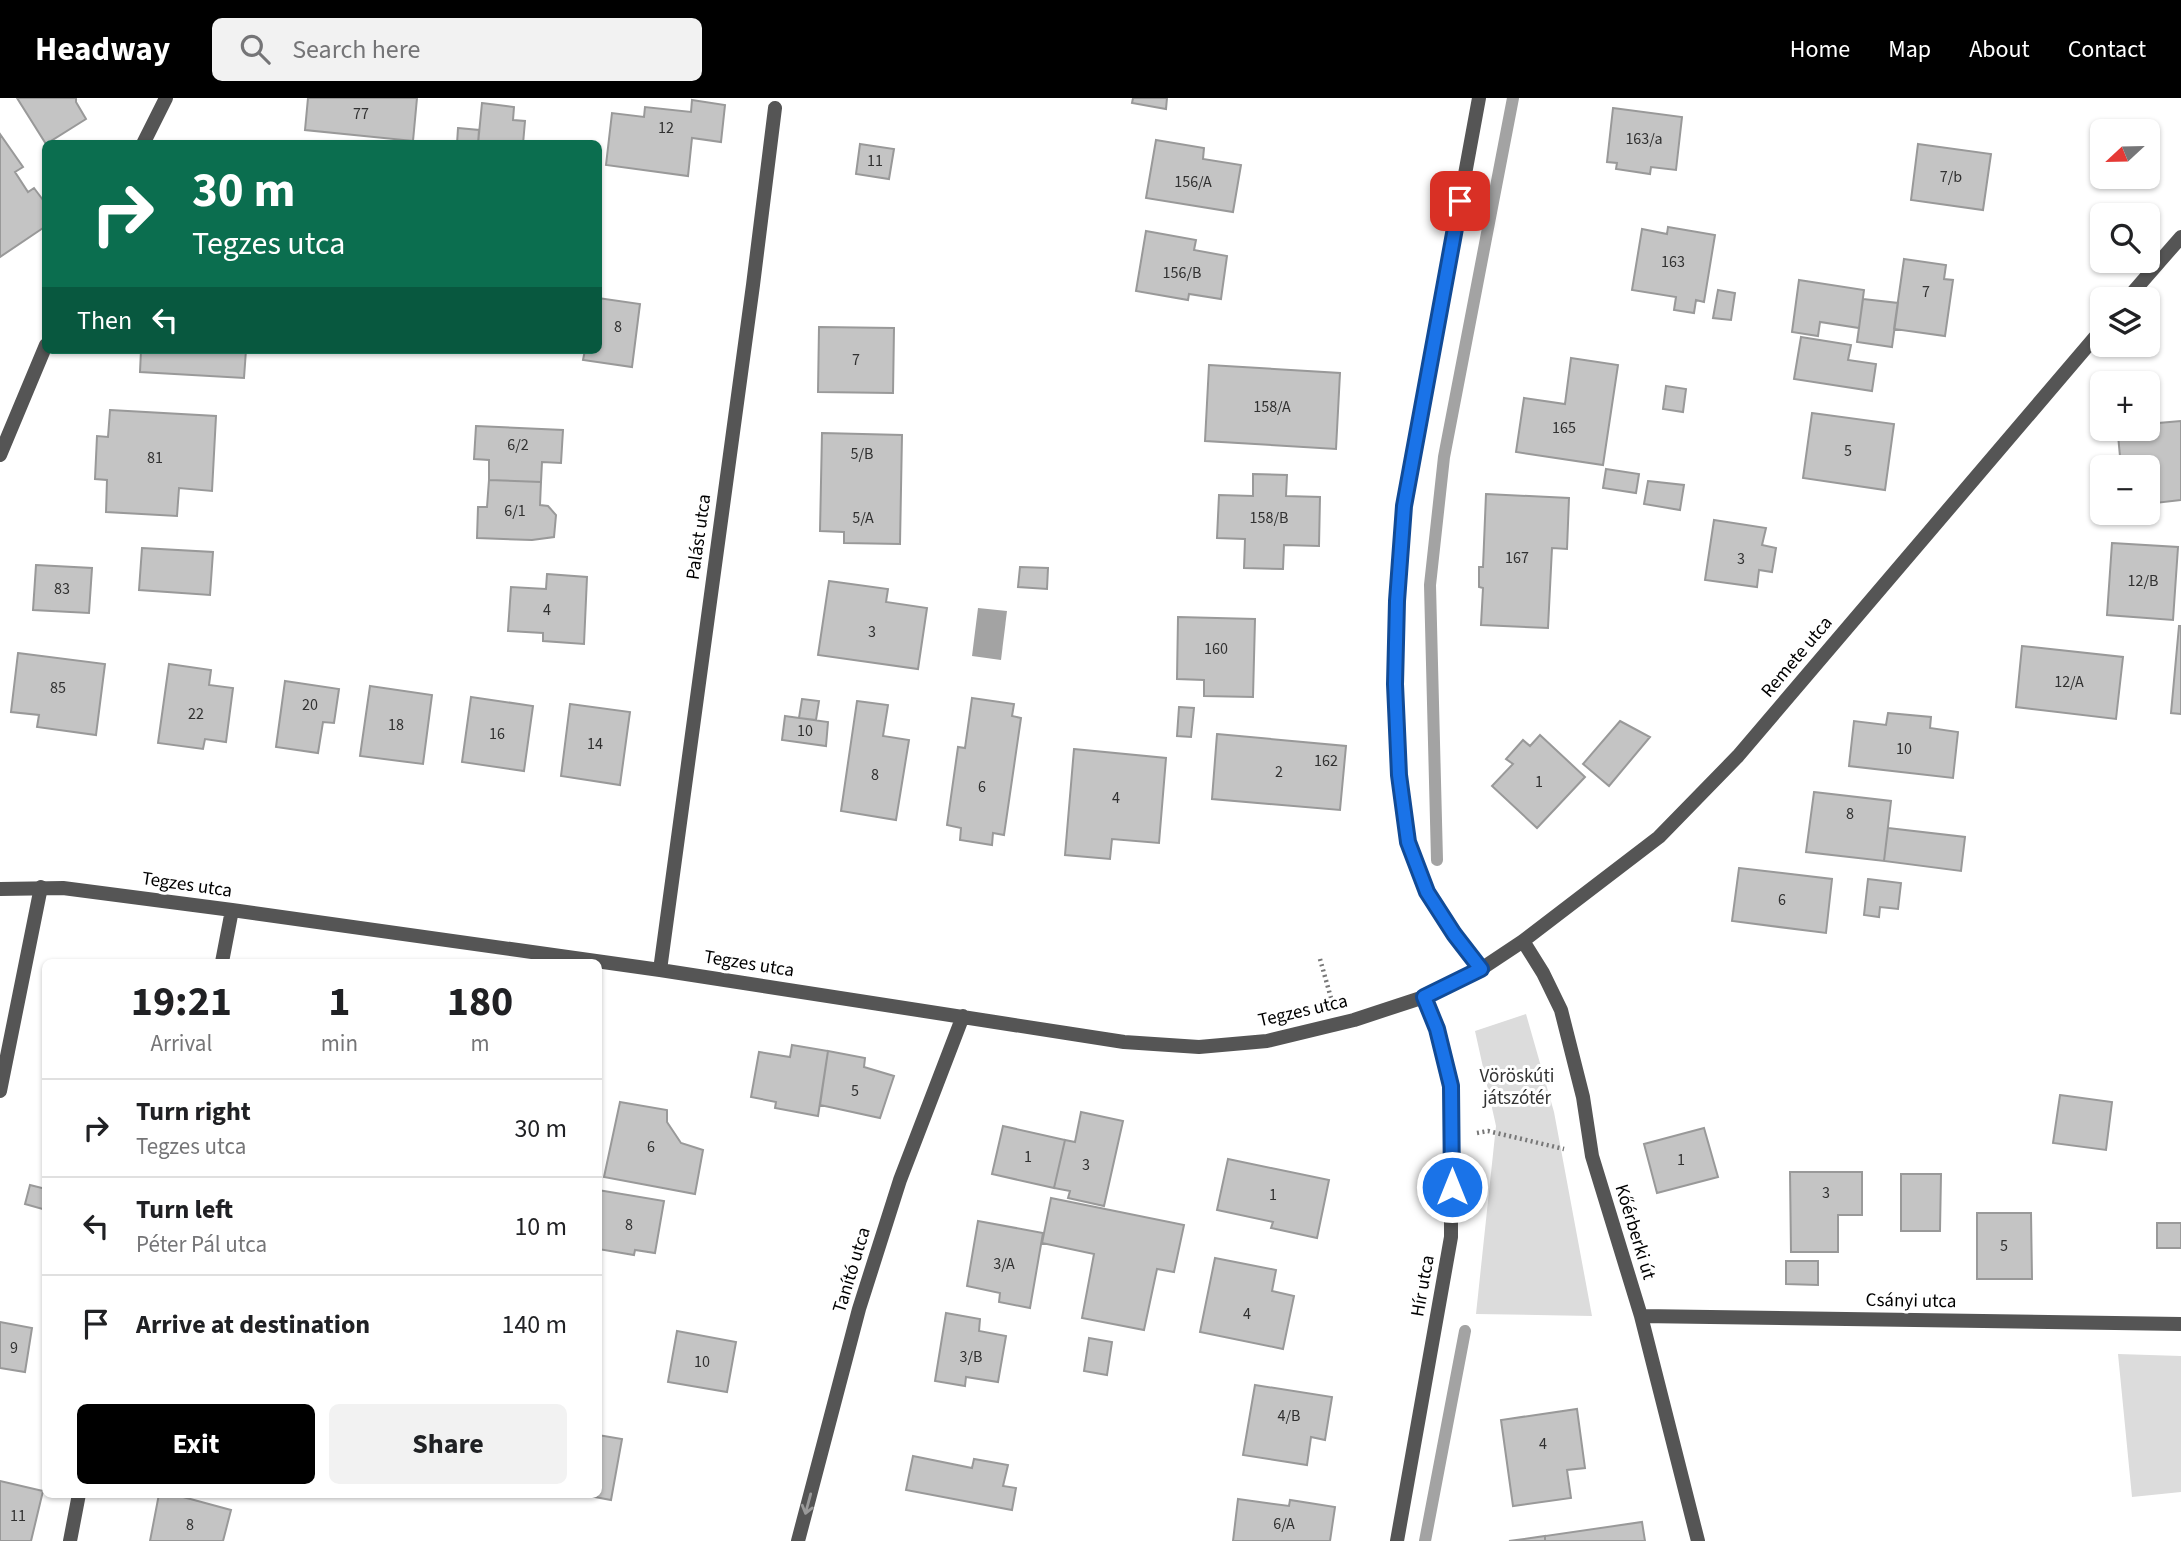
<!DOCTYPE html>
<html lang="en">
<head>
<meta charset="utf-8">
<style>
	:root { --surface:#fff; --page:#f2f2f2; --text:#202124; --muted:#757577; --line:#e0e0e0; --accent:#000 }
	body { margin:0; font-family:"Source Sans 3",sans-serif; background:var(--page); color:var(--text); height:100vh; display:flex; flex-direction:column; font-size:26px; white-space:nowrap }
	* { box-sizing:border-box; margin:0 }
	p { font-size:23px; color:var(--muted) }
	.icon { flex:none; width:38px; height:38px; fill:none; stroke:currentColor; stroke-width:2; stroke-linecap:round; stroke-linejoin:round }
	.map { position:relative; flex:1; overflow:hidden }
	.details { position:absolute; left:42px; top:861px; width:560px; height:539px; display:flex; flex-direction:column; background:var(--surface); border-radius:10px; box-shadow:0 2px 5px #0004 }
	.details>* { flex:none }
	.guide { position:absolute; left:42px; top:42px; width:560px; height:214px; border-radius:10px; box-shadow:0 2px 5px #0004; background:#0b6e4f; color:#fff; overflow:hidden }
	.needle { width:46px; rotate:248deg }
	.buttons { position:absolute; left:2090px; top:21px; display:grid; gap:14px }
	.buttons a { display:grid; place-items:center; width:70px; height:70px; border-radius:10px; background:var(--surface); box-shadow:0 2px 5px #0004; font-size:35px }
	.pin { position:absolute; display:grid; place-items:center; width:60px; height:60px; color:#fff; margin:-30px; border-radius:14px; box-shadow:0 4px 10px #0006 }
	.me { position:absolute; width:77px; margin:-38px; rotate:0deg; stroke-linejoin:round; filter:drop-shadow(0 0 5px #0008) }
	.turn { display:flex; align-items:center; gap:24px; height:147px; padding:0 35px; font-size:32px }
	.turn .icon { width:91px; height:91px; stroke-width:2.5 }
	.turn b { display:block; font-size:49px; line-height:60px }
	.then { display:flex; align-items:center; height:66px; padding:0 35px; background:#0003; gap:14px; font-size:26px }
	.eta { display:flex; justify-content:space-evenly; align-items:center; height:119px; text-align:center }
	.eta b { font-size:42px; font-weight:700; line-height:49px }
	.button { display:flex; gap:14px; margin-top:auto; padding:14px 35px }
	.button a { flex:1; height:80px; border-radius:10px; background:var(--accent); color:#fff; font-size:28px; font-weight:700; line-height:80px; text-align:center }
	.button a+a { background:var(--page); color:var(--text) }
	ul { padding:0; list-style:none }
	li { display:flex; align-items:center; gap:21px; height:98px; padding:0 35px; border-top:2px solid var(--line) }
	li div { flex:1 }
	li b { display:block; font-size:26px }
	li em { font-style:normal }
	header { display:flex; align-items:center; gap:42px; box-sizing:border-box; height:98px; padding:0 35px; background:var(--accent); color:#fff }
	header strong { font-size:33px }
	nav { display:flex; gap:38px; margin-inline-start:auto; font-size:24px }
	.search { width:490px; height:63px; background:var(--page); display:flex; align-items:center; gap:18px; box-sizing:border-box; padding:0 24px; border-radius:10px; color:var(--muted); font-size:26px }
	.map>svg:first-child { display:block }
	.green { fill:#dcdcdc }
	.water { fill:#a3a3a3 }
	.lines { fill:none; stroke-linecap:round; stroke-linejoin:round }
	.stream { stroke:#a3a3a3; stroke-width:12 }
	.building { fill:#c4c4c4; stroke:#999; stroke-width:2 }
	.path { stroke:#777; stroke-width:4.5; stroke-dasharray:2 3.5; stroke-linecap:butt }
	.service { stroke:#555; stroke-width:14 }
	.minor { stroke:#555; stroke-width:14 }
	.oneway { stroke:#999 }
	.route-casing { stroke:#114b97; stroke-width:18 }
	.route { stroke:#1a73e8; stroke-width:12 }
	.labels { text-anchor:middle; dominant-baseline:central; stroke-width:6; stroke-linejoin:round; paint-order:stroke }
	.number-label { font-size:16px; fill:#313131 }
	.street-label { font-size:19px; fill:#000; stroke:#fff }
	.park-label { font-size:19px; fill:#333; stroke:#fff }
</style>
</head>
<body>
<header>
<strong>Headway</strong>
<div class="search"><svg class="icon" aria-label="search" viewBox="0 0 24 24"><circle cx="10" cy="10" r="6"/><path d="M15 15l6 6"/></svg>Search here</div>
<nav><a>Home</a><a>Map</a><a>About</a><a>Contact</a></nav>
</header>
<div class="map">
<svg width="2181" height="1443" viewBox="0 0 2181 1443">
	<rect width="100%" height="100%" fill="#fff"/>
	<!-- green -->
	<path class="green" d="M1526 916 1554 1014 1592 1218 1476 1216 1496 1028 1475 933Z
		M2118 1256 2181 1258V1394L2132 1399Z"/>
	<!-- water -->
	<path class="water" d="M978 510 1007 513 1001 562 972 558Z"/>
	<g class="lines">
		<!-- stream -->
		<path class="stream" d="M1437 762 1430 487 1444 359 1513 0
			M1425 1443 1465 1233"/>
	</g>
	<!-- building -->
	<path class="building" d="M17 0H76V4L86 21 46 46Z
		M308 0H417L413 43 305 32Z
		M1133 0H1167L1166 11 1132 5Z
		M692 2 725 7 721 44 692 40 688 78 606 67 612 15 644 19 645 9 691 14Z
		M482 5 514 9 513 22 525 23 523 46H478Z
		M1613 10 1682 19 1676 72 1651 69 1650 76 1616 71 1617 65 1607 64Z
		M458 30 479 32 478 46H457Z
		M0 36 23 69 15 74 28 94 34 90 46 106V128L0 159Z
		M1156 42 1204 50 1203 61 1241 67 1233 114 1146 100Z
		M860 46 894 51 889 81 856 76Z
		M1918 46 1991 56 1983 112 1911 102Z
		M1668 129 1715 137 1704 204 1696 202 1694 215 1674 212 1676 199 1632 192 1642 131 1667 136Z
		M1146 133 1196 142 1194 152 1227 158 1221 201 1189 196 1188 202 1136 193Z
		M1904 161 1946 167 1944 181 1953 182 1945 238 1894 231Z
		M1799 182 1864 192 1859 230 1820 224 1818 238 1792 234Z
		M1718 192 1735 195 1731 222 1713 220Z
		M598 200 640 206 632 269 583 262 585 252H598Z
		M1863 201 1898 205 1892 249 1857 244Z
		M819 229 894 230 893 295 818 294Z
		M1801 239 1851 247 1848 262 1876 266 1872 293 1794 281Z
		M141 252H246L244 280 140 274Z
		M1571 260 1618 267 1603 367 1516 354 1524 300 1565 306Z
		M1209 267 1340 275 1336 351 1205 343Z
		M1666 288 1686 291 1683 314 1663 311Z
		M110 312 216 318 212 393 179 390 177 418 106 414 107 382 95 381 97 338 108 339Z
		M1812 315 1894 326 1885 392 1803 380Z
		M2181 323V402L2147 406V369H2121L2118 337 2142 334V331H2147V326Z
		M476 328 563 332 561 365 542 364 541 384 489 382V362L474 361Z
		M822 335 902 337 900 446 844 445V434L820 433Z
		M1606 371 1639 376 1636 395 1603 390Z
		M1253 376 1287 377 1286 398 1320 399 1319 448 1284 447 1283 471 1244 470 1245 441 1217 440 1219 397 1253 398Z
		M489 382 541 384 540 407 548 408 556 417 554 439 532 442 477 440 478 409H487Z
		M1648 383 1684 387 1680 412 1644 406Z
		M1486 396 1569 400 1567 451 1552 450 1548 530 1481 527 1483 490 1479 489V469H1483Z
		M1714 422 1766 430 1762 447 1776 450 1772 474 1759 472 1757 489 1705 482Z
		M2112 445 2178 449 2173 522 2107 517Z
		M142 450 213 454 210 497 139 492Z
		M36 467 92 470 89 515 33 512Z
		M1020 469 1048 470 1047 491 1018 489Z
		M547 476 587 479 584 546 543 543V535L508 533 511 489 546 491Z
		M829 483 888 491 886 504 927 510 918 571 818 557Z
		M1178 519 1255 521 1253 599 1204 598V582L1177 581Z
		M2179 528H2181V616L2171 615Z
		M2022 548 2123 559 2116 621 2016 609Z
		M18 555 105 566 96 637 37 629 39 617 11 614Z
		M169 566 211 572 209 587 233 590 226 644 205 641 203 651 158 645Z
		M285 583 339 591 334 625 323 624 318 655 276 649Z
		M370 588 432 597 423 666 360 658Z
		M471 599 533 608 524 673 462 664Z
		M972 600 1014 606 1012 618 1021 620 1004 737 993 735 992 747 960 742 961 730 947 727 958 649 965 650Z
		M802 601 819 603 816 622 799 620Z
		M857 603 888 607 883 638 909 642 896 722 841 713Z
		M570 606 630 614 620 687 561 678Z
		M1179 609 1194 610 1191 639 1177 638Z
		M1888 615 1931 619 1930 630 1958 634 1953 680 1849 668 1854 623 1886 627Z
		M785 618 828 624 826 648 782 642Z
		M1620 623 1650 639 1609 688 1583 666Z
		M1217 636 1346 648 1340 712 1212 701Z
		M1540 637 1585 679 1537 730 1492 688 1513 666 1506 661 1523 642 1530 648Z
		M1074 651 1166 660 1159 745 1112 741 1110 761 1065 757Z
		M1814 694 1891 703 1884 763 1806 754Z
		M1888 730 1965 739 1961 773 1884 763Z
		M1739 770 1832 781 1826 835 1732 823Z
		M1868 781 1901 785 1898 811 1880 809 1879 819 1864 817Z
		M792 947 828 953 818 1018 775 1010 776 1004 751 999 759 954 790 959Z
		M828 953 865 960 864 969 894 978 880 1020 820 1007Z
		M2060 997 2112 1004 2106 1052 2053 1045Z
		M620 1004 667 1012V1024L681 1045 703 1052 695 1096 604 1079Z
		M1081 1014 1123 1023 1104 1108 1068 1100 1070 1093 1054 1090 1065 1042 1075 1044Z
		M1003 1028 1065 1042 1054 1090 992 1076Z
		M1704 1030 1718 1079 1657 1095 1644 1046Z
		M1228 1061 1329 1082 1317 1140 1271 1130 1273 1124 1217 1112Z
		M1790 1074H1862V1117H1838V1154H1791Z
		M1901 1076H1941L1940 1133H1901Z
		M30 1087 46 1091V1112L25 1106Z
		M598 1092 664 1103 655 1155 635 1152 634 1157 598 1151Z
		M1051 1100 1184 1127 1174 1174 1157 1171 1144 1232 1082 1220 1094 1156 1042 1145Z
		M1977 1115H2031L2032 1181H1977Z
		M978 1123 1043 1135 1030 1210 999 1204 1000 1195 967 1188Z
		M2157 1125H2181V1150H2157Z
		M1215 1160 1276 1172 1272 1193 1294 1198 1283 1251 1200 1234Z
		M1786 1163H1818V1187L1786 1186Z
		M946 1215 980 1221 979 1233 1006 1238 998 1284 966 1279 965 1288 935 1283Z
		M0 1224 32 1230 25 1274 0 1270Z
		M677 1233 736 1244 727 1294 668 1284Z
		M1089 1240 1112 1244 1107 1277 1084 1273Z
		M1255 1287 1332 1299 1325 1342 1311 1339 1307 1367 1243 1357Z
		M1577 1311 1585 1370 1567 1372 1571 1400 1513 1408 1501 1322Z
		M598 1337 622 1341 611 1402 579 1396H598Z
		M913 1358 972 1370 974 1361 1008 1367 1003 1388 1016 1390 1012 1412 906 1392Z
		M0 1383 43 1393 31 1443H0Z
		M159 1396H172L231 1412 223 1443H150Z
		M1238 1401 1289 1408 1290 1402 1335 1409 1330 1443H1233Z
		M1642 1424 1645 1443H1545V1438Z
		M1545 1438V1443H1509Z"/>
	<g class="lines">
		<!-- path -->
		<path class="path" d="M1320 861 1331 900
			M1477 1035 1488 1033 1564 1051"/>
		<!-- service -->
		<path class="service" d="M0 993 41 789"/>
		<!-- minor -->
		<path class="minor" d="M1479 0 1404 408 1397 503 1395 586 1399 677 1408 744 1427 794 1454 836 1481 871
			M143 46 166 0
			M2127 201 2181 139
			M0 357 46 247
			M0 791 63 790 232 812 660 872 1124 944 1199 949 1267 943 1354 922 1424 899 1481 871 1523 843 1659 739 1738 658 2102 231
			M1523 843 1543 875 1561 912 1583 999 1592 1058 1641 1218 1698 1443
			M222 864 232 812
			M660 872 753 187 775 10
			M1641 1218 2181 1226
			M70 1443 79 1396
			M798 1443 859 1211 900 1082 963 918
			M1397 1443 1451 1139V988L1437 931 1424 899"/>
	</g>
	<!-- one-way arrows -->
	<defs><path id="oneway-shaft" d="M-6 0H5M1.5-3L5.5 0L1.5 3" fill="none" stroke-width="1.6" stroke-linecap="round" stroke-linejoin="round" transform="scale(1.75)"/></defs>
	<use class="oneway" href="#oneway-shaft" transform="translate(808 1406) rotate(105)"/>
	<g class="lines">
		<defs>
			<path id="route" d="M1452 1089 1451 988 1437 931 1424 899 1481 871 1454 836 1427 794 1408 744 1399 677 1395 586 1397 503 1404 408 1460 103"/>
		</defs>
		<!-- route casing -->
		<use href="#route" class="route-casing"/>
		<!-- route -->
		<use href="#route" class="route"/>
	</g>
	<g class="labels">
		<!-- number labels -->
		<g class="number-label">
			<text x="361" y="16">77</text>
			<text x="666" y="30">12</text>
			<text x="1644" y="41">163/a</text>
			<text x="875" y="63">11</text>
			<text x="1951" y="79">7/b</text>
			<text x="1193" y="84">156/A</text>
			<text x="1673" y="164">163</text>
			<text x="1182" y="175">156/B</text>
			<text x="1926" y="194">7</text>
			<text x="618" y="229">8</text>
			<text x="856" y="262">7</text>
			<text x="1272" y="309">158/A</text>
			<text x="1564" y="330">165</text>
			<text x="518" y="347">6/2</text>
			<text x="1848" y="353">5</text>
			<text x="862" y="356">5/B</text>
			<text x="155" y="360">81</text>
			<text x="515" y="413">6/1</text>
			<text x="863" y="420">5/A</text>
			<text x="1269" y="420">158/B</text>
			<text x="1517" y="460">167</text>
			<text x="1741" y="461">3</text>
			<text x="2143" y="483">12/B</text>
			<text x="62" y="491">83</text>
			<text x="547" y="512">4</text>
			<text x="872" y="534">3</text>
			<text x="1216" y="551">160</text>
			<text x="2069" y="584">12/A</text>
			<text x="58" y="590">85</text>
			<text x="310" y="607">20</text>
			<text x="196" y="616">22</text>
			<text x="396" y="627">18</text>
			<text x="805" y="633">10</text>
			<text x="497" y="636">16</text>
			<text x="595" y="646">14</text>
			<text x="1904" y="651">10</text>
			<text x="1326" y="663">162</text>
			<text x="1279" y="674">2</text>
			<text x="875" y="677">8</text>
			<text x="1539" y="684">1</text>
			<text x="982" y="689">6</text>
			<text x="1116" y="700">4</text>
			<text x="1850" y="716">8</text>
			<text x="1782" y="802">6</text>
			<text x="855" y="993">5</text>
			<text x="651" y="1049">6</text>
			<text x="1028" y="1059">1</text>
			<text x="1681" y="1062">1</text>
			<text x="1086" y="1067">3</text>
			<text x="1826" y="1095">3</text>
			<text x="1273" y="1097">1</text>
			<text x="629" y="1127">8</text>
			<text x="2004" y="1148">5</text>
			<text x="1004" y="1166">3/A</text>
			<text x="1247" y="1216">4</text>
			<text x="14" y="1250">9</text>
			<text x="971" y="1259">3/B</text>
			<text x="702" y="1264">10</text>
			<text x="1289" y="1318">4/B</text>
			<text x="1543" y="1346">4</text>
			<text x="18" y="1418">11</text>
			<text x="1284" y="1426">6/A</text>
			<text x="190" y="1427">8</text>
		</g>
		<!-- street labels -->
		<g class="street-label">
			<text transform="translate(699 439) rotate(-82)">Palást utca</text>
			<text transform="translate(1797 559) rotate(-50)">Remete utca</text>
			<text transform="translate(187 787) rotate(8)">Tegzes utca</text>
			<text transform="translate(749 866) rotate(9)">Tegzes utca</text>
			<text transform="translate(1303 913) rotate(-13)">Tegzes utca</text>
			<text transform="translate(1635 1134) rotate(73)">Kőérberki út</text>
			<text transform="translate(852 1172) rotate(-73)">Tanító utca</text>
			<text transform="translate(1423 1188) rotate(-80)">Hír utca</text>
			<text transform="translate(1911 1203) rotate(1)">Csányi utca</text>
		</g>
		<!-- park labels -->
		<g class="park-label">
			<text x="1517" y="978">Vöröskúti<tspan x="1517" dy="22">játszótér</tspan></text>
		</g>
	</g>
</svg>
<div class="buttons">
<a><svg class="needle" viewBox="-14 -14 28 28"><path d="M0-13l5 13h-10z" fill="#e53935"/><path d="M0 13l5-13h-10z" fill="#757577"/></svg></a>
<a><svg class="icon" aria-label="search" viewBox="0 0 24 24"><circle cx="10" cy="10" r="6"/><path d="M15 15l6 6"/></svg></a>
<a><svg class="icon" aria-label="layers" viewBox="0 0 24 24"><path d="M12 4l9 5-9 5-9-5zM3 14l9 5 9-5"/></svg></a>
<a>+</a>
<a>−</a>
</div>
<div class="pin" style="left:1460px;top:103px;background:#d93025"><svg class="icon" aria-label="arrive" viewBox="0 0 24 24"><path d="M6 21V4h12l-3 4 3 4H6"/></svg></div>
<svg class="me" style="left:1452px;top:1089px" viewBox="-20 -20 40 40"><circle r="17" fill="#1a73e8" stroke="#fff" stroke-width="3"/><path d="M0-11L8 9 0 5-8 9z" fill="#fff"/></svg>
<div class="guide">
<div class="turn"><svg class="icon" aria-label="right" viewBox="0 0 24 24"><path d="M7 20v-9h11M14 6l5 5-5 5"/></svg><div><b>30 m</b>Tegzes utca</div></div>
<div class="then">Then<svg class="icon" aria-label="left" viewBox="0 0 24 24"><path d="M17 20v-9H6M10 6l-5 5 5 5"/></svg></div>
</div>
<section class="details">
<div class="eta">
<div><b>19:21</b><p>Arrival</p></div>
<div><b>1</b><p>min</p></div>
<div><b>180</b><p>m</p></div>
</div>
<ul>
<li><svg class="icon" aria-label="right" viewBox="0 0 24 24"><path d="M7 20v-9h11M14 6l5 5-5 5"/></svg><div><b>Turn right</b><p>Tegzes utca</p></div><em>30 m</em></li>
<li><svg class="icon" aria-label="left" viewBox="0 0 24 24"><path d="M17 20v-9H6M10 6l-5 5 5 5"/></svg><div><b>Turn left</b><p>Péter Pál utca</p></div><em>10 m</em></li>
<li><svg class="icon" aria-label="arrive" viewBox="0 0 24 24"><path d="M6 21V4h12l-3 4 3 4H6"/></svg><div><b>Arrive at destination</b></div><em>140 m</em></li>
</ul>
<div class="button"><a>Exit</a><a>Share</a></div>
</section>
</div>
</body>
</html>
